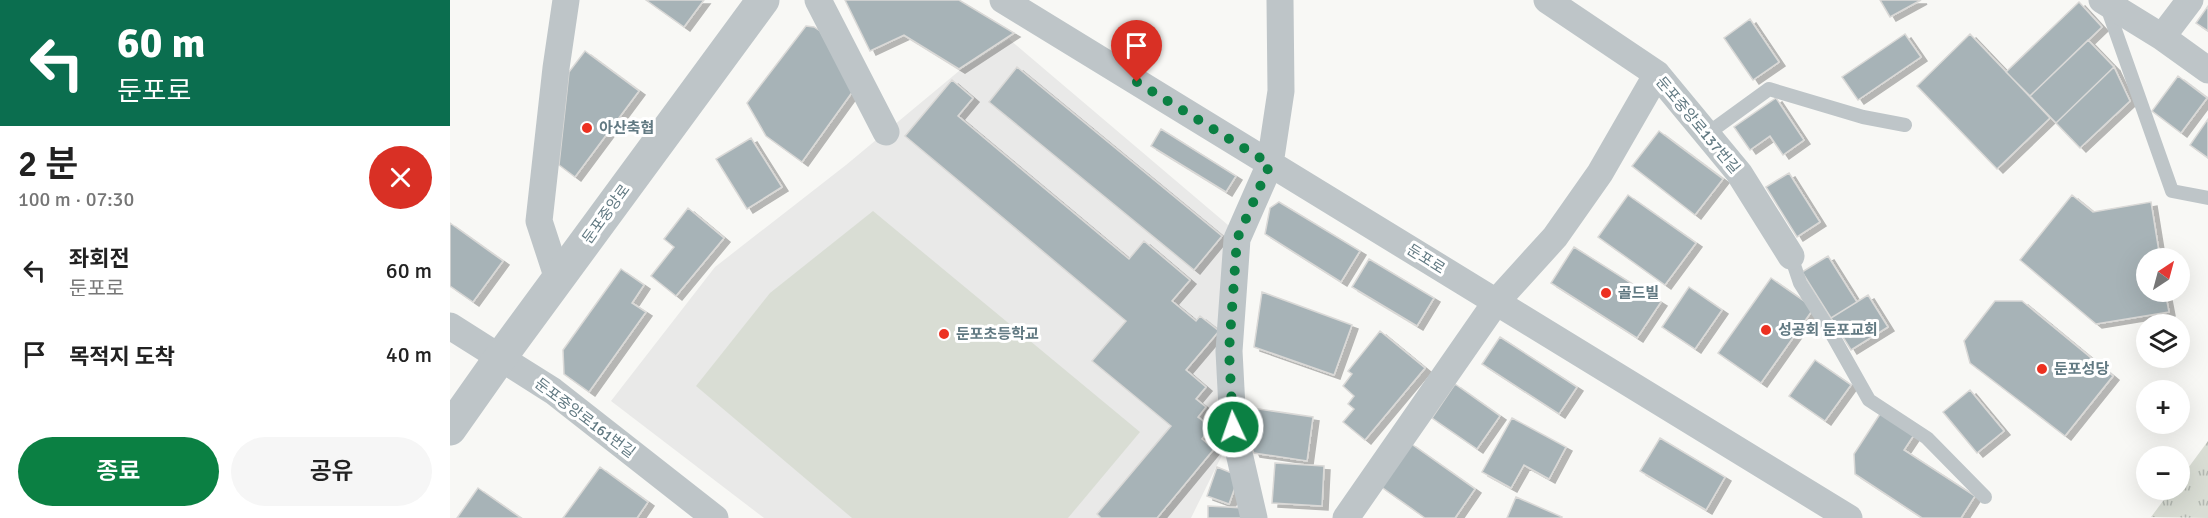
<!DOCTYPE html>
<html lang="ko">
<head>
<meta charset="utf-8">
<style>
	:root { --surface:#fff; --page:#f6f6f6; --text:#222; --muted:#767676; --accent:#0b8043 }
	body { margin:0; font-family:Signika,"Noto Sans KR",sans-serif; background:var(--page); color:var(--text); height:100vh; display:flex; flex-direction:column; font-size:22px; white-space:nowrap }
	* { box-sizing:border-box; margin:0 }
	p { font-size:20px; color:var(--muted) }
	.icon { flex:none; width:33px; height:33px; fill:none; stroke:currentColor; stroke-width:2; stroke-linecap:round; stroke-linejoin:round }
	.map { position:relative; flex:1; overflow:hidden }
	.details { display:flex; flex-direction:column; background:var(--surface); width:450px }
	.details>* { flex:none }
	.hud { background:#0b6e4f; color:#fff; overflow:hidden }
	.needle { width:39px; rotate:36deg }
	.controls { position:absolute; left:1686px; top:248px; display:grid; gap:12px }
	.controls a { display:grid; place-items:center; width:54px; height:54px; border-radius:50%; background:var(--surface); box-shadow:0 6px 24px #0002; font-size:30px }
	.pin { position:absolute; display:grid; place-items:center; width:51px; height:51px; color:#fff; margin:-62px -26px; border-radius:50% 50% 50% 0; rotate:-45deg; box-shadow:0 0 6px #0007 }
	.pin .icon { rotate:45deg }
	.me { position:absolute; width:66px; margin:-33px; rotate:357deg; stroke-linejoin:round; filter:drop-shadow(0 0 4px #0008) }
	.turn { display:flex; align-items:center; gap:21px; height:126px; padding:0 18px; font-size:27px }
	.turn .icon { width:78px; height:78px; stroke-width:2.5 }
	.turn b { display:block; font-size:42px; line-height:51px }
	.round { display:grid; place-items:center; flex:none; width:63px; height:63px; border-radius:32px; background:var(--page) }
	.summary { display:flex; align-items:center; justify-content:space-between; height:102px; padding:0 18px }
	h1 { font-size:36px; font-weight:600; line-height:45px }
	.action { display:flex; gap:12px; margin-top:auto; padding:12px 18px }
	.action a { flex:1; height:69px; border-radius:36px; background:var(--accent); color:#fff; font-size:24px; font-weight:600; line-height:69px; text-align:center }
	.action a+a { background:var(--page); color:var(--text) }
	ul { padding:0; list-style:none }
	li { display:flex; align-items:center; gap:18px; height:84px; padding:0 18px }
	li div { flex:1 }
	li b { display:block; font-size:22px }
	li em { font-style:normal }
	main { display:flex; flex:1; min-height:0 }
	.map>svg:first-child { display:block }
	.built { fill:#e9e9e8 }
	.green { fill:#d9ddd4 }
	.park { fill:url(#park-tufts) }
	.building { fill:#a7b3b7; stroke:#dad9d7; stroke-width:1.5; filter:url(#shadow) }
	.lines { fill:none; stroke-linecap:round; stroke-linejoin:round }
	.service { stroke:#bec5c8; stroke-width:14 }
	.minor { stroke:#bec5c8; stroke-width:27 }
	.tertiary { stroke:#bec5c8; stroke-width:33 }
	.route { stroke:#0b8043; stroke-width:10; stroke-dasharray:0 18 }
	.poi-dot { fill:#ec3121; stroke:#fff; stroke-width:2 }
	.labels { text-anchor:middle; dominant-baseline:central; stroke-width:6; stroke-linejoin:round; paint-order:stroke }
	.street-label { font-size:15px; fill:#617982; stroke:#fff }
	.poi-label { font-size:15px; font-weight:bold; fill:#617982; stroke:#fff; text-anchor:start }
</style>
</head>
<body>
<main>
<section class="details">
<div class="hud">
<div class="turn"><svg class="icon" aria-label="left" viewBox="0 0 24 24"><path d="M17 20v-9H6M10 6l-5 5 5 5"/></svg><div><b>60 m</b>둔포로</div></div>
</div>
<div class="summary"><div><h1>2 분</h1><p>100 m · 07:30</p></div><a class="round" style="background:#d93025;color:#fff"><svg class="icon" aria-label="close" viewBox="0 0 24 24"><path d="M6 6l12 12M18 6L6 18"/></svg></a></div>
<ul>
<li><svg class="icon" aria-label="left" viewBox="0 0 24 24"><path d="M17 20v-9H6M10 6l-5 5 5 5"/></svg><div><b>좌회전</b><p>둔포로</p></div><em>60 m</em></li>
<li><svg class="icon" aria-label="arrive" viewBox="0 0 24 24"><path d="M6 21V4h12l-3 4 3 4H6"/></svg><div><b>목적지 도착</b></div><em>40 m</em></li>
</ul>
<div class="action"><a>종료</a><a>공유</a></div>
</section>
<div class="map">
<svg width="1758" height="518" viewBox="0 0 1758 518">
	<defs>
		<pattern id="park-tufts" width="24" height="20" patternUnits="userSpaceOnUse" patternTransform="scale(1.5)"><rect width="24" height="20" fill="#d9ddd4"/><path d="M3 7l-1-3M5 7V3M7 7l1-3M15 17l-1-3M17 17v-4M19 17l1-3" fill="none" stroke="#b3b8b1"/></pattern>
		<filter id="shadow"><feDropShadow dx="6" dy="4" stdDeviation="0" flood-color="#0004"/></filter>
	</defs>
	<rect width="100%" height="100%" fill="#f8f8f5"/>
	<!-- built -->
	<path class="built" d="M559 39 778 225 774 451 741 518H314L161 401 265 267 396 165 509 71Z"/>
	<!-- green -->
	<path class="green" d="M423 211 690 432 618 518H402L246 386 320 293Z"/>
	<!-- park -->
	<path class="park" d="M1758 441V518L1701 517 1722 489H1730V479Z"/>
	<!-- building -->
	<path class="building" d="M196 0H254L234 27Z
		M395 0H509L564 33 509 69 454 35 420 51Z
		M1430 0H1471L1440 17Z
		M1629 2 1652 27 1580 96 1556 72Z
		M1758 6V31L1746 23Z
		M1300 19 1329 62 1303 80 1274 38Z
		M356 26 364 27 370 31 403 91 352 162 316 136 297 103Z
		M1455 34 1471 57 1408 100 1392 77Z
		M1520 34 1600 118 1547 169 1467 86Z
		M1638 40 1664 67 1606 123 1580 96Z
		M135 51 189 91 125 177 109 165 119 72Z
		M567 67 772 236 744 270 539 102Z
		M1664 67 1680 101 1630 148 1606 123Z
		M1728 76 1757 98 1731 133 1702 111Z
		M502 80 523 98 508 116 679 259 694 241 740 280 722 301 746 321 750 316 769 331 736 370 756 387 746 399 756 407 748 417 761 427 752 439 764 449 707 518H651L647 514 721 426 642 361 676 321 455 136Z
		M1326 98 1354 140 1333 155 1320 136 1300 150 1284 127Z
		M1758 119V158L1740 145Z
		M711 129 786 176 776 192 701 146Z
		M1209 131 1273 179 1245 215 1182 166Z
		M301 138 332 187 297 209 266 159Z
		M1339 173 1370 222 1347 237 1316 187Z
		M1178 195 1246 243 1215 285 1148 237Z
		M1622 195 1643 212 1701 202 1710 258H1696V291H1715L1719 312 1646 324 1570 260Z
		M829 202 910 251 891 282 815 234 820 208Z
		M238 208 274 238 226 296 201 276 224 247 214 239Z
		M0 223 53 261 23 302 0 286Z
		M1124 247 1211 302 1187 338 1101 283Z
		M1378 256 1407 302 1381 318 1352 272Z
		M919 259 984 298 967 326 902 287Z
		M171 269 194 285 182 303 196 312 139 392 114 374 113 350Z
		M1321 278 1364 308 1311 383 1268 353Z
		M1239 287 1272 310 1245 349 1212 327Z
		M812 292 902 325 884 375 804 347Z
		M1418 295 1438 327 1401 350 1381 318Z
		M1545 301H1572L1663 376 1615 436 1520 363 1514 341Z
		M930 331 975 368 915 440 893 422 904 409 898 404 904 396 893 386 902 374 898 371Z
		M1050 337 1127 387 1109 414 1032 364Z
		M1365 360 1401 385 1375 421 1339 396Z
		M1005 384 1050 416 1027 449 982 418Z
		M1520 390 1554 431 1527 453 1493 412Z
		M802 408 863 417 857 461 804 453 798 440Z
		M1432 411 1466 432 1454 450 1525 496 1511 518H1472L1405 474 1404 454Z
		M1062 418 1116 447 1099 479 1074 465 1061 488 1032 472Z
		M1210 438 1275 477 1256 510 1190 471Z
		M960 443 1025 489 1005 518H975L930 486Z
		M825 463 874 466 872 506 822 503Z
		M150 467 198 502 187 518H113Z
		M767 467 789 476 779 504 757 496Z
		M28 488 71 518H7Z
		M1066 497 1112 517 1111 518H1057Z
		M758 506 794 508 793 518H758Z"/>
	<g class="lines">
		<!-- service -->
		<path class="service" d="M1657 7 1722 191 1758 198
			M1257 134 1319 89 1413 117 1455 125
			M1341 256 1350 283 1379 329 1419 400 1477 438 1535 497"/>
		<!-- minor -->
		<path class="minor" d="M368 0 436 132
			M553 0 1399 518
			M1097 0 1207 74 1289 173 1341 256
			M1652 0 1712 37
			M1740 0 1712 37 1758 70
			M108 279 89 221 106 68 116 0
			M0 326 103 391 265 518
			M804 518 783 427 779 351 787 239 820 164 831 91 830 0
			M896 518 1046 302 1105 237 1150 173 1207 74"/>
		<!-- tertiary -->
		<path class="tertiary" d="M0 429 50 358 313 0"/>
	</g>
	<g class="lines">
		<!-- route -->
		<path class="route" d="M687 82 820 164 787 239 779 351 783 427"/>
	</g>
	<!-- markers -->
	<g class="poi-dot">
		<circle cx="137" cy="128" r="6"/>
		<circle cx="1156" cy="293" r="6"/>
		<circle cx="1316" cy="330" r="6"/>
		<circle cx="494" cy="334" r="6"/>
		<circle cx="1592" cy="369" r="6"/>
	</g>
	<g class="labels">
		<!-- street labels -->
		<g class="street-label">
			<text transform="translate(1248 125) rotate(50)">둔포중앙로137번길</text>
			<text transform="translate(156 214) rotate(-54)">둔포중앙로</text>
			<text transform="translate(976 259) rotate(32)">둔포로</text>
			<text transform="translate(135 418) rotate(37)">둔포중앙로161번길</text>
		</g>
		<!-- poi labels -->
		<g class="poi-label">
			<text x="149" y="128">아산축협</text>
			<text x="1168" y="293">골드빌</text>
			<text x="1328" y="330">성공회 둔포교회</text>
			<text x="506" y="334">둔포초등학교</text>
			<text x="1604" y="369">둔포성당</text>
		</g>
	</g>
</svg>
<div class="controls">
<a><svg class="needle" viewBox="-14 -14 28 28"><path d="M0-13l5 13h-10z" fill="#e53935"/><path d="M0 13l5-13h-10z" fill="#767676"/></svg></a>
<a><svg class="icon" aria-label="layers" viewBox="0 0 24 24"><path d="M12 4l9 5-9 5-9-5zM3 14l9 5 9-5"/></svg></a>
<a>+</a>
<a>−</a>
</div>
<div class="pin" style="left:687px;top:82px;background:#d93025"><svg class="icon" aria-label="arrive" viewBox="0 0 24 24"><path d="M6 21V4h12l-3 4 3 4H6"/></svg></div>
<svg class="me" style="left:783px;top:427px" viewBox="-20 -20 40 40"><circle r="17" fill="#0b8043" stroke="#fff" stroke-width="3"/><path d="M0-11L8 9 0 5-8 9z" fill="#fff"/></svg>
</div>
</main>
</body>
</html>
